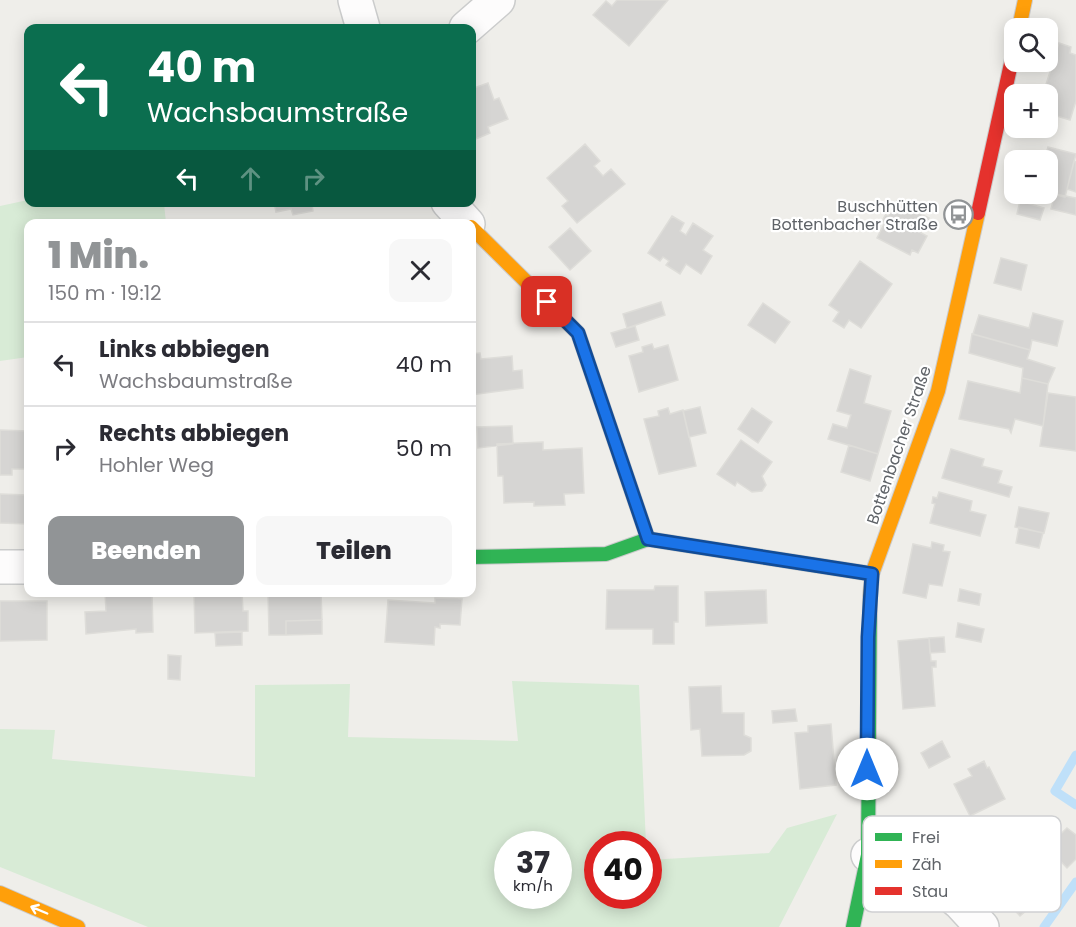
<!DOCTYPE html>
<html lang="de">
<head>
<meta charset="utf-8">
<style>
	:root { --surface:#fff; --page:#f7f7f7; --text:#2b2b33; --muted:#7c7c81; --line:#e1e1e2; --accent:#919496 }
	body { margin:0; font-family:Poppins,sans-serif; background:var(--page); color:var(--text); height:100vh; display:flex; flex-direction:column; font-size:22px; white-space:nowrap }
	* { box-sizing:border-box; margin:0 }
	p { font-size:20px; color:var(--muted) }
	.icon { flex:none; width:33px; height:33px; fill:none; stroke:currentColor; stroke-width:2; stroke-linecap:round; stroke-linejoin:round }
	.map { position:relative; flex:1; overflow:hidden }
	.drawer { position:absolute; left:24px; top:219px; width:452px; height:378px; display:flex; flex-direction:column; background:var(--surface); border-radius:12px; box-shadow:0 3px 15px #0003 }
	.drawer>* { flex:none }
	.guide { position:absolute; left:24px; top:24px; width:452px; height:183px; border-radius:12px; box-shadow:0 3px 15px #0003; background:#0b6e4f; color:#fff; overflow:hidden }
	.controls { position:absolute; left:1004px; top:18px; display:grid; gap:12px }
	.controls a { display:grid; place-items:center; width:54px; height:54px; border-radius:12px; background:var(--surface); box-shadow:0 3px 15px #0003; font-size:30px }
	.speed { position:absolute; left:494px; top:831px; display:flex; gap:12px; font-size:30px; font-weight:700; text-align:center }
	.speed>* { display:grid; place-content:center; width:78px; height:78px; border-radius:50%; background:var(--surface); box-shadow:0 3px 15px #0003; line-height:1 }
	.speed small { font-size:15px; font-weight:400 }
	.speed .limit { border:9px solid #d22; background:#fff; color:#111 }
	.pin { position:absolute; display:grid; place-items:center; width:51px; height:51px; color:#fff; margin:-26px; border-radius:12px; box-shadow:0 3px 9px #0006 }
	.me { position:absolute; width:66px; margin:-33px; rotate:0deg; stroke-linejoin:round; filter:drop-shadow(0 0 4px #0008) }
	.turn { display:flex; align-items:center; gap:21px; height:126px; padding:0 24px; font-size:27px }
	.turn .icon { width:78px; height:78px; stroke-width:2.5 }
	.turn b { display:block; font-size:42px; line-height:51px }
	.lanes { display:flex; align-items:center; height:57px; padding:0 24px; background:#0003; justify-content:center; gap:30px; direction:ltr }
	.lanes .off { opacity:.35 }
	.round { display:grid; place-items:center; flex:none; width:63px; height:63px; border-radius:12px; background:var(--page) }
	.headline { display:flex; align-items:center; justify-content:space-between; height:102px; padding:0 24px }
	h1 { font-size:36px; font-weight:800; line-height:45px; color:var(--accent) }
	.button { display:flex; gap:12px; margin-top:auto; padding:12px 24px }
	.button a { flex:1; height:69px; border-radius:12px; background:var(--accent); color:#fff; font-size:24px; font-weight:800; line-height:69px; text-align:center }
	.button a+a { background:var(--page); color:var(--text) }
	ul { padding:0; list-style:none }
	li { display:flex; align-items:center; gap:18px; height:84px; padding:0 24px; border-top:2px solid var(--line) }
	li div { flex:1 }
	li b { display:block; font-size:22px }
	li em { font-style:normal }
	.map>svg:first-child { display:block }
	.green { fill:#d8ebd6; fill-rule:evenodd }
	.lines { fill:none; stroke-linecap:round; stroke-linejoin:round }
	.stream { stroke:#bfe0f9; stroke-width:9 }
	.building { fill:#d6d5d3; stroke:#deddd9; stroke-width:1.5 }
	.street-casing { stroke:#cbcccc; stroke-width:36 }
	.fast-casing { stroke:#cacacb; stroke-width:16 }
	.slow-casing { stroke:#cacacb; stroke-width:16 }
	.jam-casing { stroke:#cacacb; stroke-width:16 }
	.street { stroke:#fdfcfc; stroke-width:33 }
	.fast { stroke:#30b455; stroke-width:14 }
	.slow { stroke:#ff9f0a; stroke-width:14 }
	.jam { stroke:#e5322d; stroke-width:14 }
	.oneway { stroke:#fff }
	.route-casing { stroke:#114b97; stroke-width:15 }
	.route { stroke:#1a73e8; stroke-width:10 }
	.labels { text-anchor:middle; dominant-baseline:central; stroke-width:4.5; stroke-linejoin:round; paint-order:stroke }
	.poi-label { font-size:16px; fill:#5f6368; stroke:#fff; text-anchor:end }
	.street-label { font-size:16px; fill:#5f6368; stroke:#fff }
	.key { fill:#fff; stroke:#cfd0d2; stroke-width:1.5 }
	.key-label { font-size:16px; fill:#5f6368 }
</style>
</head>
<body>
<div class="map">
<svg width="1076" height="927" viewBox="0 0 1076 927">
	<rect width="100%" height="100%" fill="#efeeea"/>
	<!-- green -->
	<path class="green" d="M28 200V202L164 203 166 223 28 224V357L0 361V206Z
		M512 681 639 685 646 844H597V896H648V860L769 853 787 828 837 814 779 927H148L0 867V729L55 730 52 759 255 777V685L350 684 348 737 518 741ZM507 844H558V896H507Z"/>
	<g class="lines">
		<!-- stream -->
		<path class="stream" d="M1076 755 1055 791 1076 805
			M1044 927 1076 882"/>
	</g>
	<!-- building -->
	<path class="building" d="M617 0H668L629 46 593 15 606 1 612 6Z
		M1059 43 1071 47 1070 53 1076 55V101L1070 120 1047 113V94H1043Z
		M488 83 494 100 499 98 508 119 488 127 490 133 471 141V89Z
		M585 144 600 161 594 166 603 176 611 169 625 184 577 223 562 206 568 201 547 178Z
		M1048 147 1076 154 1065 197 1047 193V160H1032L1034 151 1046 154Z
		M1074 161 1076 162V192L1067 189Z
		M1055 194 1076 198V215L1051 209Z
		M897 201 929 218 921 233 927 236 918 253 912 250 910 255 877 238 885 222 882 221 886 214 888 216Z
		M1020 201 1044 208 1040 220 1017 214Z
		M274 202H327L312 205 313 211 293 215 291 209 276 212Z
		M672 216 684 223 680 231 686 235 693 223 713 236 703 250 712 256 701 274 686 264 680 274 666 265 669 261 663 257 660 261 648 253Z
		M570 228 591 251 570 270 549 247Z
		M1001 258 1027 265 1021 290 994 283Z
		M860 261 892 284 861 328 849 320 844 328 833 321 839 312 829 305Z
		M661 302 665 315 627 328 623 314Z
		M763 303 790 322 775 343 748 325Z
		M1033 313 1063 321 1057 346 1032 340 1030 350 973 334 979 315 1029 328Z
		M635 326 639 340 616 347 611 333Z
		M972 334 1030 350 1027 359 1055 368 1048 384 1022 378 1023 368 969 353Z
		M652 344 654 349 668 345 678 380 639 392 629 356 643 352 642 347Z
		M480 353 481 359 512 356 513 371 522 370 523 388 471 395V354Z
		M850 369 871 376 864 403 891 411 878 454 828 439 833 424 847 428 851 415 837 411Z
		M1022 378 1048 384 1043 426 1015 419 1011 433 1009 429 959 419 968 381 1020 393Z
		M1048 393 1076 397V451L1040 446Z
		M700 407 706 433 689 437 683 411Z
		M668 408 670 414 683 410 696 466 659 474 644 419 659 416 658 411Z
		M752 408 772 422 758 443 738 429Z
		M512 426 513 444 478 448 477 427Z
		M0 430 28 431V469H12V475H0Z
		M741 440 772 462 762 476 766 485 762 491 752 492 737 482 735 486 717 474Z
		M543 442V450L582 448 584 493 564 494 565 505 534 506V502L504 503 503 476H498L497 444Z
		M849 445 878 454 870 481 841 472Z
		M951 449 984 459 982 466 1002 471 998 483 1012 487 1009 497 942 478Z
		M939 492 972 501 970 511 986 515 980 536 930 523 935 504 932 503 933 497 937 498Z
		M0 494 28 495V524L0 523Z
		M1019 507 1049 513 1044 533 1015 527Z
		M1019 527 1043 533 1039 548 1016 543Z
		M932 542 944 545 943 551 950 552 942 586 929 584 926 598 903 593 913 544 931 548Z
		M655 586H678V622H674V644H653V629H606L607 590H654Z
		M960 589 981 594 979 605 958 601Z
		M766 590 767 623 706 626 705 592Z
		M105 592H152L153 632 136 633V629L86 634 85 612 106 611Z
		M194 592H242L243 611H248V631L195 633Z
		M268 592H321L322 620 286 621V635H269Z
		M435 598 462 599 460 625 440 624V628L435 627 434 645 385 642 388 600 435 603Z
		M0 601H47V640L0 641Z
		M322 620V634L286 635V621Z
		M958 623 984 629 981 642 956 637Z
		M242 632V645L216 646 215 633Z
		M944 637 945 652 930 653 929 638Z
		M929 638 931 661H936V667H932L935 706 903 709 898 641Z
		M168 655 181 656 180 680 168 679Z
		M721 686 722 713H744V735L751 738V751L744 755 702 756 700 729 691 730 689 687Z
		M795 709 797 721 773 723 772 711Z
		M831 724 836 785 800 789 795 733 808 732V726Z
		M942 741 950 757 929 768 921 753Z
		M984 761 987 768 989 767 1005 799 970 816 954 784 972 776 968 769Z
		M1067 828 1076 835V859L1067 868 1047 847Z
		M1024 864 1049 891 1020 916 996 890Z"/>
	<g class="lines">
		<defs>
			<path id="street" d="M355 0 363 28
				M466 28 498 0
				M448 202 468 224
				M0 567H28
				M868 855 920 870 960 903 982 927"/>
			<path id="fast" d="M471 557 606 554 648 539 872 574
				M853 927 868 855 870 598"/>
			<path id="slow" d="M1019 28 1025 0
				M471 227 578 333 648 539
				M870 598 872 574 938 391 978 213
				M0 893 78 927"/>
			<path id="jam" d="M978 213 1014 50"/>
		</defs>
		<!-- street casing -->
		<use href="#street" class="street-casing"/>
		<!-- fast casing -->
		<use href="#fast" class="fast-casing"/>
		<!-- slow casing -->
		<use href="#slow" class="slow-casing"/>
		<!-- jam casing -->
		<use href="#jam" class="jam-casing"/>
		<!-- street -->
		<use href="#street" class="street"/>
		<!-- fast -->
		<use href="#fast" class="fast"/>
		<!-- slow -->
		<use href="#slow" class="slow"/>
		<!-- jam -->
		<use href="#jam" class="jam"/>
	</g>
	<!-- one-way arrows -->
	<defs><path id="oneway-shaft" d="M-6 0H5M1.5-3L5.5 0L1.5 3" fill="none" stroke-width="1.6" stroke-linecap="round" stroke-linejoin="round" transform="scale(1.5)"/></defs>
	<use class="oneway" href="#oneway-shaft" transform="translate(39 910) rotate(-157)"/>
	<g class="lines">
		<defs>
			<path id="route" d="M547 302 578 333 648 539 872 574 868 637 867 769"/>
		</defs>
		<!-- route casing -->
		<use href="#route" class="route-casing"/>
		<!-- route -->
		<use href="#route" class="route"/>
	</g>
	<!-- icons -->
	<defs>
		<symbol id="bus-ring" viewBox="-11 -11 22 22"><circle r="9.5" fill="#fff" stroke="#919496" stroke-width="1.5"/><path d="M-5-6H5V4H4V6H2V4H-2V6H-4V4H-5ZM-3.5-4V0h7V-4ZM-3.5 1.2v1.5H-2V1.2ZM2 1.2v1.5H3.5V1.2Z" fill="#919496"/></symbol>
	</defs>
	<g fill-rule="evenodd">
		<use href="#bus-ring" x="942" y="198" width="33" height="33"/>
	</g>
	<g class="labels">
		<!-- poi labels -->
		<g class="poi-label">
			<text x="938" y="206">Buschhütten<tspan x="938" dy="18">Bottenbacher Straße</tspan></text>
		</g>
		<!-- street labels -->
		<g class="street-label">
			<text transform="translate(899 445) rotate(-71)">Bottenbacher Straße</text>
		</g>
	</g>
	<!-- legend -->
	<rect x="863" y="816" width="198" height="96" rx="9" class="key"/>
	<rect x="875" y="833" width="27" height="8" fill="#30b455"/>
	<rect x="875" y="860" width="27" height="8" fill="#ff9f0a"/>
	<rect x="875" y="887" width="27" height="8" fill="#e5322d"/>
	<g class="key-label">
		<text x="912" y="843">Frei</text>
		<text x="912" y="870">Zäh</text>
		<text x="912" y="897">Stau</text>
	</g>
</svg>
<div class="controls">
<a><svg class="icon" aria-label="search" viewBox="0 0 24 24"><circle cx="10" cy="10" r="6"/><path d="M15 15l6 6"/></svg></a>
<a>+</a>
<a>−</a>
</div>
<div class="speed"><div>37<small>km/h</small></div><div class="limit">40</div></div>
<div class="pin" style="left:547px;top:302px;background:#d93025"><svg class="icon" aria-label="arrive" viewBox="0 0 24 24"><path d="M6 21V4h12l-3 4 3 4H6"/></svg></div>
<svg class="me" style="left:867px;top:769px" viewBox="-20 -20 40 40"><circle r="19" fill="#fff"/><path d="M0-13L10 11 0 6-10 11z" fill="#1a73e8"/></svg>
<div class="guide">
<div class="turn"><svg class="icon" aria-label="left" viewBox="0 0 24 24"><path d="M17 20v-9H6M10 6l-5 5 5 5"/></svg><div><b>40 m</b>Wachsbaumstraße</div></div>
<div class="lanes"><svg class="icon" aria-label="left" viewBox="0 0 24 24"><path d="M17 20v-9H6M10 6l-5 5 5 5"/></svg><svg class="icon off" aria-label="ahead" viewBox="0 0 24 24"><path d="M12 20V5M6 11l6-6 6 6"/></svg><svg class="icon off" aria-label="right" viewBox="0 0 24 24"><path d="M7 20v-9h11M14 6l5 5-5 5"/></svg></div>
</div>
<section class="drawer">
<div class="headline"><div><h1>1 Min.</h1><p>150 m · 19:12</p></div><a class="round"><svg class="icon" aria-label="close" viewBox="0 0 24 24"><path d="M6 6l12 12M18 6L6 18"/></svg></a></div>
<ul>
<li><svg class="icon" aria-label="left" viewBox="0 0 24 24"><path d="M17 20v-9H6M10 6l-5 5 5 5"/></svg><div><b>Links abbiegen</b><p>Wachsbaumstraße</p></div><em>40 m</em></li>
<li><svg class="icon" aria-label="right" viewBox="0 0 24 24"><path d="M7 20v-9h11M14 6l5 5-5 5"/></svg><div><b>Rechts abbiegen</b><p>Hohler Weg</p></div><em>50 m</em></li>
</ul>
<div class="button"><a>Beenden</a><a>Teilen</a></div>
</section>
</div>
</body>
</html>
